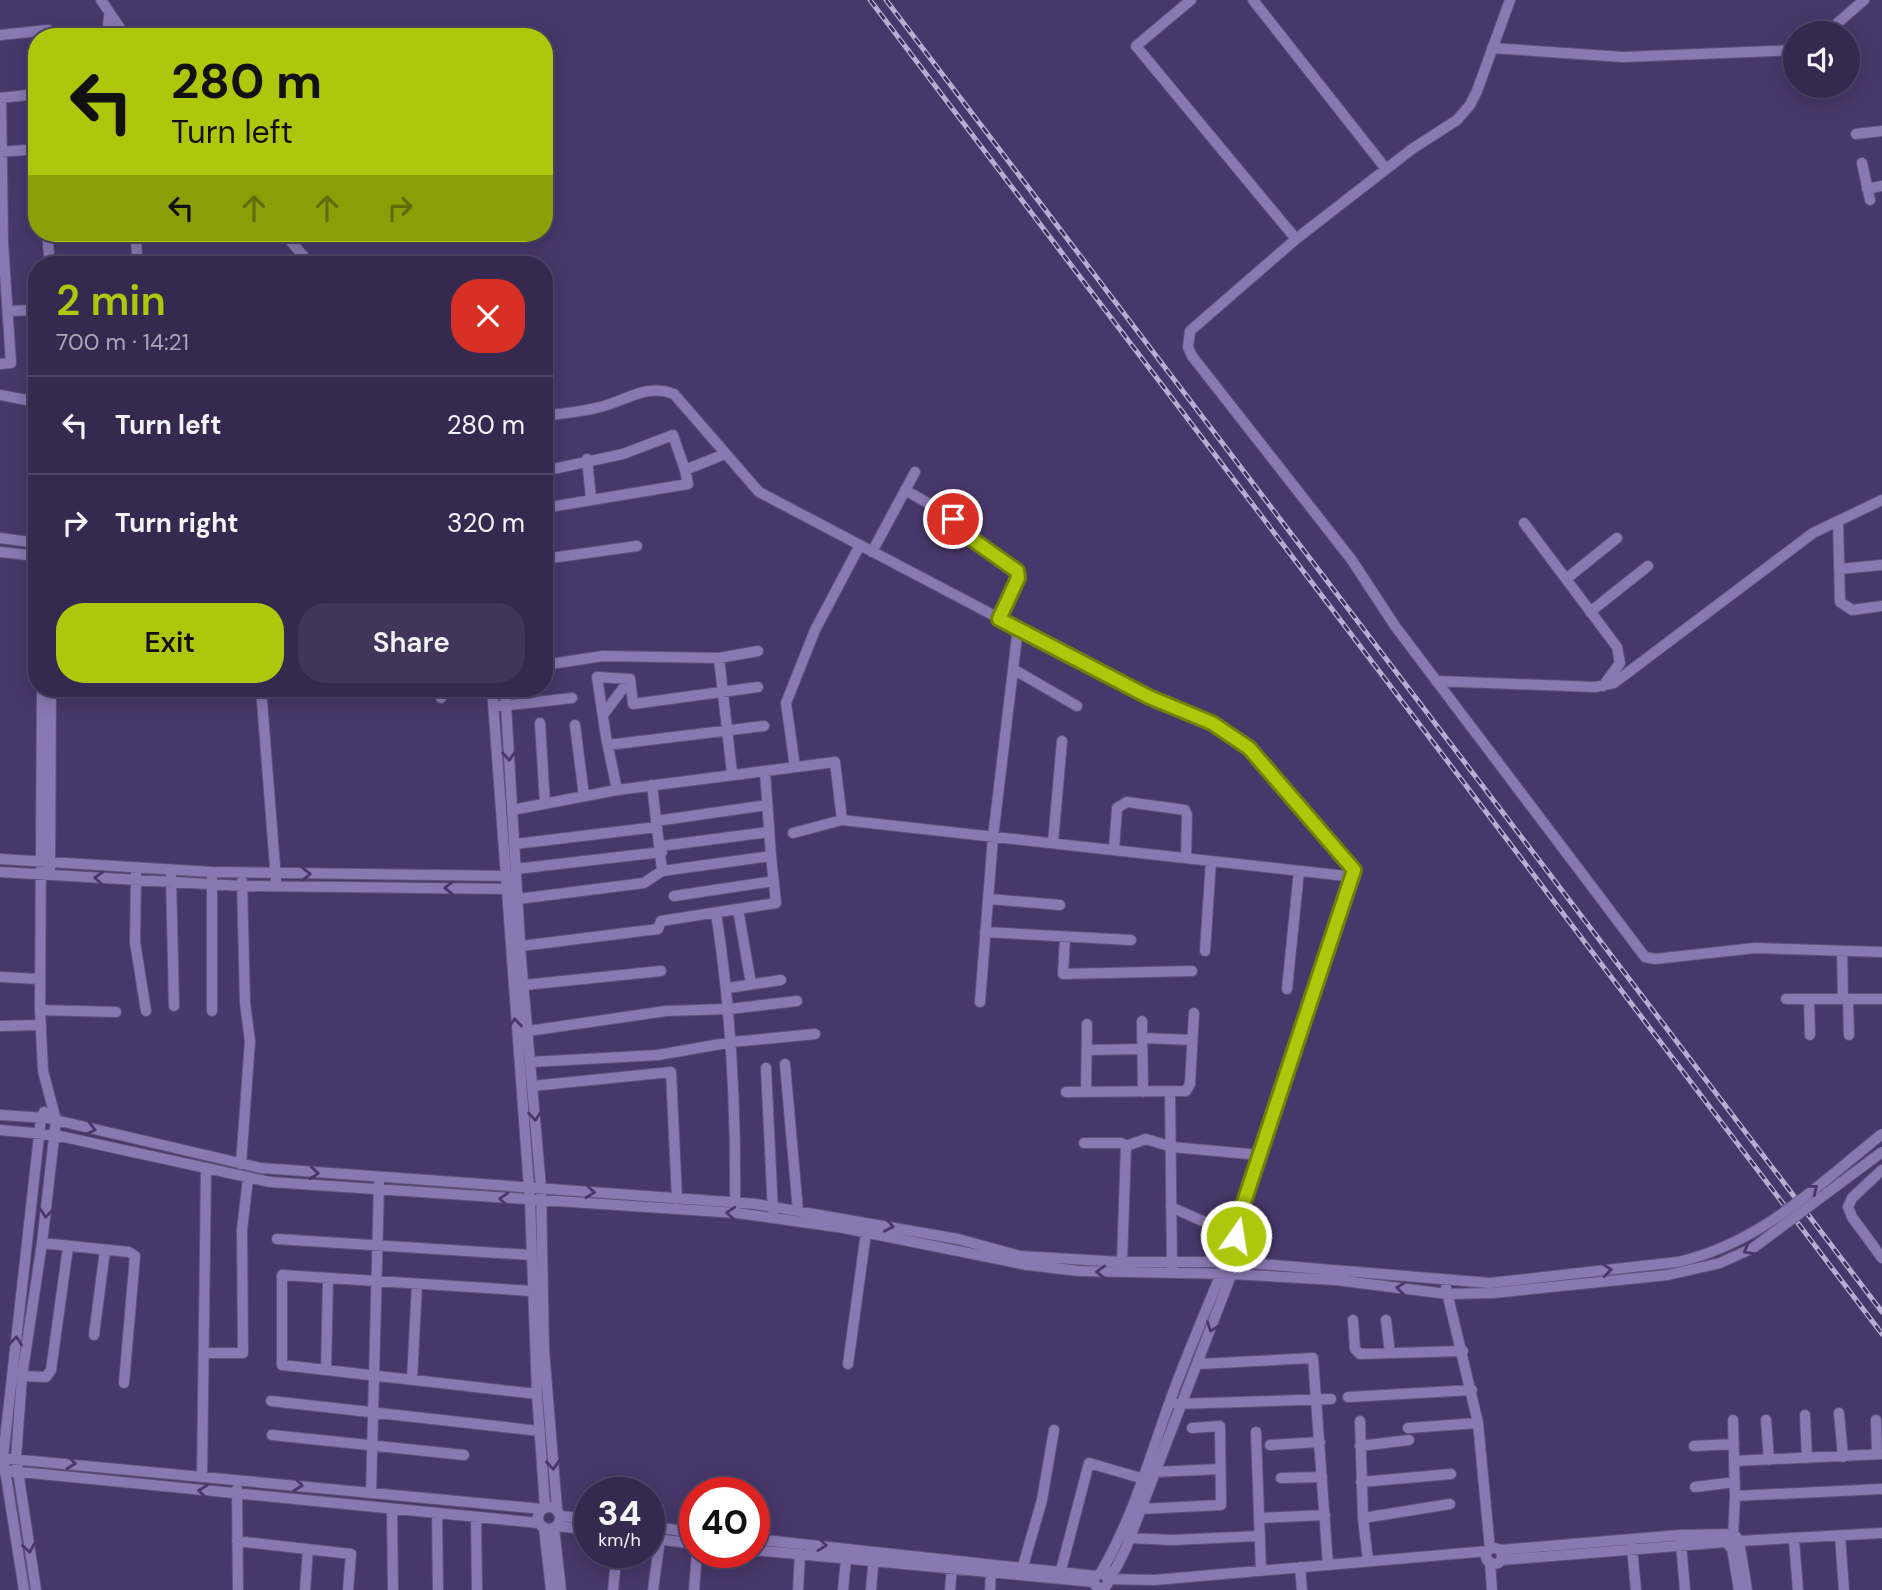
<!DOCTYPE html>
<html lang="en">
<head>
<meta charset="utf-8">
<style>
	:root { --surface:#362950; --page:#41355a; --text:#f1f3f6; --muted:#aaa6b7; --line:#504567; --accent:#aec60b }
	body { margin:0; font-family:"DM Sans",sans-serif; background:var(--page); color:var(--text); height:100vh; display:flex; flex-direction:column; font-size:26px; white-space:nowrap }
	* { box-sizing:border-box; margin:0 }
	p { font-size:23px; color:var(--muted) }
	.icon { flex:none; width:38px; height:38px; fill:none; stroke:currentColor; stroke-width:2; stroke-linecap:round; stroke-linejoin:round }
	.map { position:relative; flex:1; overflow:hidden }
	.details { position:absolute; left:28px; top:256px; width:525px; height:441px; display:flex; flex-direction:column; background:var(--surface); border-radius:28px; box-shadow:0 4px 18px #0003,0 0 0 2px var(--line) }
	.details>* { flex:none }
	.top-card { position:absolute; left:28px; top:28px; width:525px; height:214px; border-radius:28px; box-shadow:0 4px 18px #0003,0 0 0 2px var(--line); background:#aec60b; color:#111; overflow:hidden }
	.controls { position:absolute; left:1783px; top:21px; display:grid; gap:14px }
	.controls a { display:grid; place-items:center; width:77px; height:77px; border-radius:50%; background:var(--surface); box-shadow:0 4px 18px #0003,0 0 0 2px var(--line); font-size:35px }
	.speed { position:absolute; left:574px; top:1477px; display:flex; gap:14px; font-size:35px; font-weight:700; text-align:center }
	.speed>* { display:grid; place-content:center; width:91px; height:91px; border-radius:50%; background:var(--surface); box-shadow:0 4px 18px #0003,0 0 0 2px var(--line); line-height:1 }
	.speed small { font-size:18px; font-weight:400 }
	.speed .limit { border:10px solid #d22; background:#fff; color:#111 }
	.pin { position:absolute; display:grid; place-items:center; width:60px; height:60px; color:#fff; margin:-30px; border:4px solid #fff; border-radius:50%; box-shadow:0 2px 7px #0007 }
	.me { position:absolute; width:77px; margin:-38px; rotate:13deg; stroke-linejoin:round; filter:drop-shadow(0 0 5px #0008) }
	.turn { display:flex; align-items:center; gap:24px; height:147px; padding:0 28px; font-size:32px }
	.turn .icon { width:91px; height:91px; stroke-width:2.5 }
	.turn b { display:block; font-size:49px; line-height:60px }
	.lanes { display:flex; align-items:center; height:66px; padding:0 28px; background:#0003; justify-content:center; gap:35px; direction:ltr }
	.lanes .off { opacity:.35 }
	.round { display:grid; place-items:center; flex:none; width:74px; height:74px; border-radius:28px; background:var(--page) }
	.overview { display:flex; align-items:center; justify-content:space-between; height:119px; padding:0 28px }
	h1 { font-size:42px; font-weight:600; line-height:52px; color:var(--accent) }
	.button { display:flex; gap:14px; margin-top:auto; padding:14px 28px }
	.button a { flex:1; height:80px; border-radius:28px; background:var(--accent); color:#111; font-size:28px; font-weight:600; line-height:80px; text-align:center }
	.button a+a { background:var(--page); color:var(--text) }
	ul { padding:0; list-style:none }
	li { display:flex; align-items:center; gap:21px; height:98px; padding:0 28px; border-top:2px solid var(--line) }
	li div { flex:1 }
	li b { display:block; font-size:26px }
	li em { font-style:normal }
	.map>svg:first-child { display:block }
	.lines { fill:none; stroke-linecap:round; stroke-linejoin:round }
	.minor-casing { stroke:#60517c; stroke-width:12 }
	.minor { stroke:#8a78b1; stroke-width:10 }
	.rail-casing { stroke:#b7add0; stroke-width:5 }
	.rail { stroke:#3e2c5f; stroke-width:2.5; stroke-dasharray:8; stroke-linecap:butt }
	.minor-bridge-casing { stroke:#60517c; stroke-width:12; stroke-linecap:butt }
	.minor-bridge { stroke:#8a78b1; stroke-width:10 }
	.oneway { stroke:#49376b }
	.route-casing { stroke:#718107; stroke-width:18 }
	.route { stroke:#aec60b; stroke-width:12 }
</style>
</head>
<body>
<div class="map">
<svg width="1882" height="1590" viewBox="0 0 1882 1590">
	<rect width="100%" height="100%" fill="#48376a"/>
	<g class="lines">
		<defs>
			<path id="minor" d="M101 0 126 37
				M1191 0 1136 46 1296 239
				M1253 0 1386 169
				M1510 0 1477 91 1470 105 1457 120 1412 149 1296 239 1190 331 1188 347 1192 356 1351 559 1395 626 1645 957 1655 959 1755 948 1882 952
				M1826 33 1864 0
				M0 35 48 30 51 37
				M107 37 109 16
				M1492 48 1623 57 1796 50
				M0 98 37 94
				M1856 134 1882 131
				M0 152 37 149
				M1862 163 1870 200
				M1867 189 1882 186
				M47 233 50 264
				M135 233 138 264
				M284 233 310 264
				M47 235 89 233
				M8 311 37 310
				M0 364 11 363 3 243 1 98
				M0 395 37 402
				M544 416C563 413 582 412 600 407 626 401 646 383 674 394L759 492 1149 697 1212 723 1249 748 1354 870 1355 877 1239 1218 1236 1236C1216 1288 1193 1339 1174 1390 1151 1452 1134 1517 1100 1574
				M587 459 591 498
				M544 471 623 454 673 435 685 470 725 454
				M905 490 952 517 959 530 1018 571V578L999 619
				M544 508 688 484 685 470
				M1838 521 1840 602 1852 610 1882 606
				M1524 523 1617 647 1620 663 1603 686
				M0 538 37 543
				M0 552 37 556
				M872 552 915 472
				M544 559 637 546
				M1839 569 1882 565
				M1566 579 1617 538
				M1590 612 1648 566
				M719 658 732 773
				M544 665 603 656 719 658 758 651
				M1013 669 1077 706
				M1436 681 1595 687 1614 683 1813 533 1882 500
				M261 688 276 880
				M441 688V698
				M492 688 530 1201 537 1394 545 1507
				M505 688 521 959 541 1188 544 1350 557 1509
				M501 706 572 698
				M603 715 630 679
				M540 723 545 804
				M575 725 584 796
				M608 745 764 726
				M795 767 786 703 815 630 860 545
				M765 771 771 856
				M617 790 606 737 597 677 630 679 633 704 758 687
				M512 810 617 790 835 762 842 820
				M656 821 767 805
				M793 833 842 820 1355 877
				M1053 843 1062 741
				M515 844 657 827
				M661 846 769 832
				M1114 850 1117 808 1127 802 1185 810 1187 815 1186 858
				M0 859 212 872 508 876
				M50 869 51 688
				M516 869 662 852
				M0 872 243 886 511 889
				M136 874 135 942 146 1011
				M171 876 174 1006
				M674 896 774 881
				M518 899 644 883 662 871
				M990 899 1060 905
				M738 909 751 984
				M716 913C731 1009 736 1105 735 1203
				M985 932 1131 940
				M1065 938 1063 974 1192 971
				M521 946 658 929 661 921 776 903 771 856 662 871 652 785
				M1205 951 1211 861
				M1842 951 1843 999
				M0 977 40 979
				M524 985 661 971
				M728 988 781 980
				M1287 989 1299 871
				M1786 999H1882
				M1809 999 1810 1035
				M1848 999 1849 1035
				M980 1002 993 837 1018 628
				M40 1010 116 1012
				M212 1011V878
				M1142 1021 1143 1092
				M0 1026 41 1025
				M528 1031 666 1011 729 1009 797 1001
				M1142 1038 1192 1040
				M1087 1050 1142 1049
				M531 1062 658 1055 732 1042 815 1034
				M785 1064 798 1211
				M766 1068 773 1212
				M532 1086 671 1072 677 1199
				M1066 1092 1186 1091 1190 1084 1194 1013
				M1086 1092 1087 1024
				M1170 1092 1172 1267
				M0 1115 47 1118 261 1168 756 1204 958 1239 1020 1256 1122 1262H1236L1490 1283
				M0 1130 55 1135 270 1182 737 1213 844 1228 1027 1265 1079 1271 1232 1274 1336 1280 1447 1294 1493 1293
				M1084 1143H1121L1126 1146 1122 1262
				M1126 1146 1146 1139 1172 1147 1260 1155
				M241 1164 250 1041 245 1003 242 881
				M1882 1170 1852 1198 1848 1207 1852 1217 1882 1258
				M1171 1207 1236 1236
				M277 1239 530 1255
				M42 1243 129 1252 135 1256 124 1383
				M1446 1288 1478 1423 1490 1549
				M532 1291 282 1275V1365L537 1394
				M1353 1320 1355 1349 1360 1354 1463 1351
				M1386 1320 1390 1353
				M94 1335 105 1250
				M204 1353H243L242 1230 248 1178
				M848 1364 866 1233
				M1199 1364 1313 1358 1328 1565
				M326 1370 328 1279
				M22 1376 46 1377 51 1370 68 1247
				M412 1379 417 1284
				M1348 1397 1472 1390
				M271 1401 540 1431
				M1176 1404 1331 1399
				M1839 1413 1843 1457
				M1805 1415 1807 1458
				M1733 1420 1735 1496
				M1766 1420 1769 1460
				M1876 1420 1877 1454
				M1360 1421 1363 1518 1368 1561
				M1408 1428 1478 1423
				M1256 1432 1261 1571
				M272 1435 464 1455
				M1270 1445 1320 1442
				M1360 1446 1409 1440
				M1694 1446 1734 1444
				M0 1458 542 1509
				M1734 1461 1882 1454
				M0 1470 539 1523
				M1155 1472 1220 1469
				M202 1476 206 1169
				M1281 1478 1322 1477
				M1361 1482 1451 1474
				M1695 1487 1735 1482
				M237 1489 238 1590
				M371 1493 379 1184
				M538 1518a11 11 0 1 1 22 0a11 11 0 1 1-22 0Z
				M392 1509 393 1590
				M1141 1509 1221 1505 1220 1426 1192 1428
				M437 1513 438 1590
				M561 1516 590 1519
				M476 1517 477 1590
				M1259 1518 1325 1515
				M1363 1518 1450 1504
				M557 1526 590 1530
				M649 1526 695 1533
				M544 1528 551 1590
				M554 1528 561 1590
				M1840 1536 1844 1590
				M649 1538 695 1544
				M1129 1538 1172 1540 1260 1536
				M754 1539 1096 1576
				M1733 1539 1735 1496 1882 1489
				M1794 1540 1798 1590
				M237 1541 351 1554 348 1590
				M1739 1541 1882 1533
				M1681 1543 1685 1590
				M1632 1547 1636 1590
				M1486 1556a8 8 0 1 1 16 0a8 8 0 1 1-16 0Z
				M754 1550 1094 1582
				M1500 1550 1680 1535 1734 1534 1739 1541 1747 1590
				M1501 1560 1726 1542 1732 1549 1739 1590
				M1490 1562 1492 1590
				M1023 1566 1042 1500 1054 1430
				M1300 1567 1302 1590
				M1061 1570 1089 1463 1144 1479
				M1094 1581a7 7 0 1 1 14 0a7 7 0 1 1-14 0Z
				M1107 1578 1116 1568 1126 1548 1233 1270
				M1108 1579 1154 1580 1488 1551
				M24 1590 3 1457 41 1118 44 1112
				M36 1590 16 1458 22 1376 42 1243 56 1120 43 1071 40 1010 42 688
				M305 1590 308 1549
				M613 1590 617 1552
				M653 1590 660 1539
				M694 1590 697 1552
				M798 1590 800 1554
				M843 1590 846 1559
				M871 1590 874 1554
				M950 1590 952 1568
				M990 1590 991 1572"/>
		</defs>
		<!-- minor casing -->
		<use href="#minor" class="minor-casing"/>
		<!-- minor -->
		<use href="#minor" class="minor"/>
		<defs>
			<path id="rail" d="M870 0 1882 1334
				M886 0 1882 1312"/>
		</defs>
		<!-- rail casing -->
		<use href="#rail" class="rail-casing"/>
		<!-- rail -->
		<use href="#rail" class="rail"/>
		<defs>
			<path id="minor-bridge" d="M1490 1283 1678 1262C1761 1243 1817 1186 1882 1134
				M1493 1293 1668 1275 1720 1263 1753 1248 1882 1152"/>
		</defs>
		<!-- minor-bridge casing -->
		<use href="#minor-bridge" class="minor-bridge-casing"/>
		<!-- minor-bridge -->
		<use href="#minor-bridge" class="minor-bridge"/>
	</g>
	<!-- one-way arrows -->
	<defs><path id="oneway-chevron" d="M-2-3.5L2.5 0L-2 3.5" fill="none" stroke-width="1.6" stroke-linecap="round" stroke-linejoin="round" transform="scale(1.75)"/></defs>
	<g class="oneway">
		<use href="#oneway-chevron" transform="translate(509 756) rotate(87)"/>
		<use href="#oneway-chevron" transform="translate(306 874)"/>
		<use href="#oneway-chevron" transform="translate(99 878) rotate(-177)"/>
		<use href="#oneway-chevron" transform="translate(449 888) rotate(-179)"/>
		<use href="#oneway-chevron" transform="translate(515 1023) rotate(-95)"/>
		<use href="#oneway-chevron" transform="translate(535 1116) rotate(85)"/>
		<use href="#oneway-chevron" transform="translate(91 1129) rotate(14)"/>
		<use href="#oneway-chevron" transform="translate(314 1173) rotate(5)"/>
		<use href="#oneway-chevron" transform="translate(1813 1189) rotate(-38)"/>
		<use href="#oneway-chevron" transform="translate(590 1192) rotate(5)"/>
		<use href="#oneway-chevron" transform="translate(504 1199) rotate(-176)"/>
		<use href="#oneway-chevron" transform="translate(46 1213) rotate(97)"/>
		<use href="#oneway-chevron" transform="translate(731 1213) rotate(-176)"/>
		<use href="#oneway-chevron" transform="translate(889 1226) rotate(11)"/>
		<use href="#oneway-chevron" transform="translate(1748 1250) rotate(151)"/>
		<use href="#oneway-chevron" transform="translate(1607 1270) rotate(-7)"/>
		<use href="#oneway-chevron" transform="translate(1101 1272) rotate(-179)"/>
		<use href="#oneway-chevron" transform="translate(1401 1288) rotate(-173)"/>
		<use href="#oneway-chevron" transform="translate(1212 1327) rotate(110)"/>
		<use href="#oneway-chevron" transform="translate(16 1341) rotate(-84)"/>
		<use href="#oneway-chevron" transform="translate(71 1463) rotate(6)"/>
		<use href="#oneway-chevron" transform="translate(553 1465) rotate(85)"/>
		<use href="#oneway-chevron" transform="translate(298 1485) rotate(6)"/>
		<use href="#oneway-chevron" transform="translate(203 1491) rotate(-174)"/>
		<use href="#oneway-chevron" transform="translate(822 1545) rotate(7)"/>
		<use href="#oneway-chevron" transform="translate(29 1548) rotate(81)"/>
	</g>
	<g class="lines">
		<defs>
			<path id="route" d="M953 519 959 530 1017 571 1018 578 999 619 1149 697 1212 723 1249 748 1354 870 1239 1217 1236 1236"/>
		</defs>
		<!-- route casing -->
		<use href="#route" class="route-casing"/>
		<!-- route -->
		<use href="#route" class="route"/>
	</g>
</svg>
<div class="controls">
<a><svg class="icon" aria-label="sound" viewBox="0 0 24 24"><path d="M4 9h4l5-4v14l-5-4H4zM17 9q2 3 0 6"/></svg></a>
</div>
<div class="speed"><div>34<small>km/h</small></div><div class="limit">40</div></div>
<div class="pin" style="left:953px;top:519px;background:#d93025"><svg class="icon" aria-label="arrive" viewBox="0 0 24 24"><path d="M6 21V4h12l-3 4 3 4H6"/></svg></div>
<svg class="me" style="left:1236px;top:1236px" viewBox="-20 -20 40 40"><circle r="17" fill="#aec60b" stroke="#fff" stroke-width="3"/><path d="M0-11L8 9 0 5-8 9z" fill="#fff"/></svg>
<div class="top-card">
<div class="turn"><svg class="icon" aria-label="left" viewBox="0 0 24 24"><path d="M17 20v-9H6M10 6l-5 5 5 5"/></svg><div><b>280 m</b>Turn left</div></div>
<div class="lanes"><svg class="icon" aria-label="left" viewBox="0 0 24 24"><path d="M17 20v-9H6M10 6l-5 5 5 5"/></svg><svg class="icon off" aria-label="ahead" viewBox="0 0 24 24"><path d="M12 20V5M6 11l6-6 6 6"/></svg><svg class="icon off" aria-label="ahead" viewBox="0 0 24 24"><path d="M12 20V5M6 11l6-6 6 6"/></svg><svg class="icon off" aria-label="right" viewBox="0 0 24 24"><path d="M7 20v-9h11M14 6l5 5-5 5"/></svg></div>
</div>
<section class="details">
<div class="overview"><div><h1>2 min</h1><p>700 m · 14:21</p></div><a class="round" style="background:#d93025;color:#fff"><svg class="icon" aria-label="close" viewBox="0 0 24 24"><path d="M6 6l12 12M18 6L6 18"/></svg></a></div>
<ul>
<li><svg class="icon" aria-label="left" viewBox="0 0 24 24"><path d="M17 20v-9H6M10 6l-5 5 5 5"/></svg><div><b>Turn left</b></div><em>280 m</em></li>
<li><svg class="icon" aria-label="right" viewBox="0 0 24 24"><path d="M7 20v-9h11M14 6l5 5-5 5"/></svg><div><b>Turn right</b></div><em>320 m</em></li>
</ul>
<div class="button"><a>Exit</a><a>Share</a></div>
</section>
</div>
</body>
</html>
